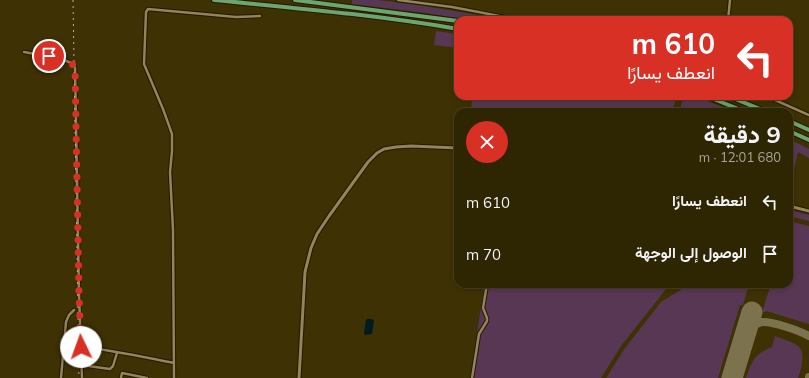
<!DOCTYPE html>
<html lang="ar">
<head>
<meta charset="utf-8">
<style>
	:root { --surface:#2e2503; --page:#362d0d; --text:#f1f3f6; --muted:#a7a59a; --line:#494225 }
	body { margin:0; font-family:Mulish,Vazirmatn,sans-serif; background:var(--page); color:var(--text); direction:rtl; height:100vh; display:flex; flex-direction:column; font-size:15px; white-space:nowrap }
	* { box-sizing:border-box; margin:0 }
	p { font-size:13px; color:var(--muted) }
	.icon { flex:none; width:22px; height:22px; fill:none; stroke:currentColor; stroke-width:2; stroke-linecap:round; stroke-linejoin:round }
	.map { position:relative; flex:1; overflow:hidden; direction:ltr }
	.panel { position:absolute; left:454px; top:108px; width:339px; height:180px; display:flex; flex-direction:column; background:var(--surface); border-radius:12px; box-shadow:0 2px 6px #0003,0 0 0 1px var(--line); direction:rtl }
	.panel>* { flex:none }
	.hud { position:absolute; left:454px; top:16px; width:339px; height:84px; border-radius:12px; box-shadow:0 2px 6px #0003,0 0 0 1px var(--line); direction:rtl; background:#d93025; color:#fff; overflow:hidden }
	.pin { position:absolute; display:grid; place-items:center; width:34px; height:34px; color:#fff; margin:-17px; border:2px solid #fff; border-radius:50%; box-shadow:0 1px 4px #0007 }
	.me { position:absolute; width:44px; margin:-22px; rotate:357deg; stroke-linejoin:round; filter:drop-shadow(0 0 3px #0008) }
	.turn { display:flex; align-items:center; gap:14px; height:84px; padding:0 12px; font-size:18px }
	.turn .icon { width:52px; height:52px; stroke-width:2.5 }
	.turn b { display:block; font-size:28px; line-height:34px }
	.round { display:grid; place-items:center; flex:none; width:42px; height:42px; border-radius:21px; background:var(--page) }
	.headline { display:flex; align-items:center; justify-content:space-between; height:68px; padding:0 12px }
	h1 { font-size:24px; font-weight:700; line-height:30px }
	ul { padding:0; list-style:none }
	li { display:flex; align-items:center; gap:12px; height:52px; padding:0 12px }
	li div { flex:1 }
	li b { display:block; font-size:15px }
	li em { font-style:normal }
	.map>svg:first-child { display:block }
	.green { fill:#583754 }
	.water { fill:#001c21 }
	.lines { fill:none; stroke-linecap:round; stroke-linejoin:round }
	.taxiway { stroke:#7d724e; stroke-width:8 }
	.runway { stroke:#7d724e; stroke-width:21 }
	.minor-casing { stroke:#231900; stroke-width:4.5 }
	.tertiary-casing { stroke:#231900; stroke-width:5 }
	.trunk-casing { stroke:#231900; stroke-width:6 }
	.minor { stroke:#938459; stroke-width:2.5 }
	.tertiary { stroke:#938459; stroke-width:3 }
	.trunk { stroke:#6ca570; stroke-width:4 }
	.rail { stroke:#bcb397; stroke-width:1; stroke-dasharray:2 4; stroke-linecap:butt }
	.route { stroke:#d93025; stroke-width:7; stroke-dasharray:0 12.6 }
</style>
</head>
<body>
<div class="map">
<svg width="809" height="378" viewBox="0 0 809 378">
	<rect width="100%" height="100%" fill="#3e3104"/>
	<!-- green -->
	<path class="green" d="M352 0H378L418 5 508 20H469L426 13 352 4Z
		M436 31 458 34V48L434 45Z
		M472 96H677L672 112H471Z
		M684 96H694L728 109V112H679Z
		M789 139 809 149V158L798 152 789 193Z
		M789 210 809 215V221L789 216Z
		M789 221 809 226V324L766 311 765 312H762L771 284H789Z
		M484 284H670L621 346 601 378H471Z
		M690 284H749L743 305H740L718 378H606L625 348 661 302Z
		M775 336C782 339 794 342 799 347 806 353 801 370 798 378H746C752 360 755 354 772 347Z"/>
	<!-- water -->
	<path class="water" d="M367 319H372L374 321 372 334 365 335 364 333 366 320Z"/>
	<g class="lines">
		<!-- taxiway -->
		<path class="taxiway" d="M747 329C752 326 757 323 762 322 772 321 800 331 809 336
			M809 378V377"/>
		<!-- runway -->
		<path class="runway" d="M732 378 752 312"/>
		<defs>
			<path id="minor" d="M398 0 452 7 521 20
				M728 20 730 0
				M24 52 62 59 73 64 75 68 79 294 82 378
				M766 96 809 115
				M81 347C112 350 143 357 174 363
				M64 349 71 351 77 354 81 355
				M81 365 110 369 113 366 117 353
				M61 378 66 322 69 315 74 310
				M121 378 122 373 147 378
				M174 378 173 230 170 172 172 151V134L163 109 144 64 146 12 148 9 236 17 260 16
				M472 378 479 334 487 321V318L483 308 487 284"/>
			<path id="tertiary" d="M789 206 809 211
				M299 378 305 272 311 248 317 234 329 216 368 162 377 153 384 149 396 147 411 146 458 148"/>
			<path id="trunk" d="M214 0C295 8 377 15 458 29
				M295 0 458 21
				M706 96 746 112
				M728 96 767 112
				M789 121 809 130
				M789 131 809 140"/>
		</defs>
		<!-- minor casing -->
		<use href="#minor" class="minor-casing"/>
		<!-- tertiary casing -->
		<use href="#tertiary" class="tertiary-casing"/>
		<!-- trunk casing -->
		<use href="#trunk" class="trunk-casing"/>
		<!-- minor -->
		<use href="#minor" class="minor"/>
		<!-- tertiary -->
		<use href="#tertiary" class="tertiary"/>
		<!-- trunk -->
		<use href="#trunk" class="trunk"/>
		<!-- rail -->
		<path class="rail" d="M73 0 79 378"/>
	</g>
	<g class="lines">
		<!-- route -->
		<path class="route" d="M49 56C57 58 72 60 75 68L79 294 81 347"/>
	</g>
</svg>
<div class="pin" style="left:49px;top:56px;background:#d93025"><svg class="icon" aria-label="arrive" viewBox="0 0 24 24"><path d="M6 21V4h12l-3 4 3 4H6"/></svg></div>
<svg class="me" style="left:81px;top:347px" viewBox="-20 -20 40 40"><circle r="19" fill="#fff"/><path d="M0-13L10 11 0 6-10 11z" fill="#d93025"/></svg>
<div class="hud">
<div class="turn"><svg class="icon" aria-label="left" viewBox="0 0 24 24"><path d="M17 20v-9H6M10 6l-5 5 5 5"/></svg><div><b>610 m</b>انعطف يسارًا</div></div>
</div>
<section class="panel">
<div class="headline"><div><h1>9 دقيقة</h1><p>680 m · 12:01</p></div><a class="round" style="background:#d93025;color:#fff"><svg class="icon" aria-label="close" viewBox="0 0 24 24"><path d="M6 6l12 12M18 6L6 18"/></svg></a></div>
<ul>
<li><svg class="icon" aria-label="left" viewBox="0 0 24 24"><path d="M17 20v-9H6M10 6l-5 5 5 5"/></svg><div><b>انعطف يسارًا</b></div><em>610 m</em></li>
<li><svg class="icon" aria-label="arrive" viewBox="0 0 24 24"><path d="M6 21V4h12l-3 4 3 4H6"/></svg><div><b>الوصول إلى الوجهة</b></div><em>70 m</em></li>
</ul>
</section>
</div>
</body>
</html>
